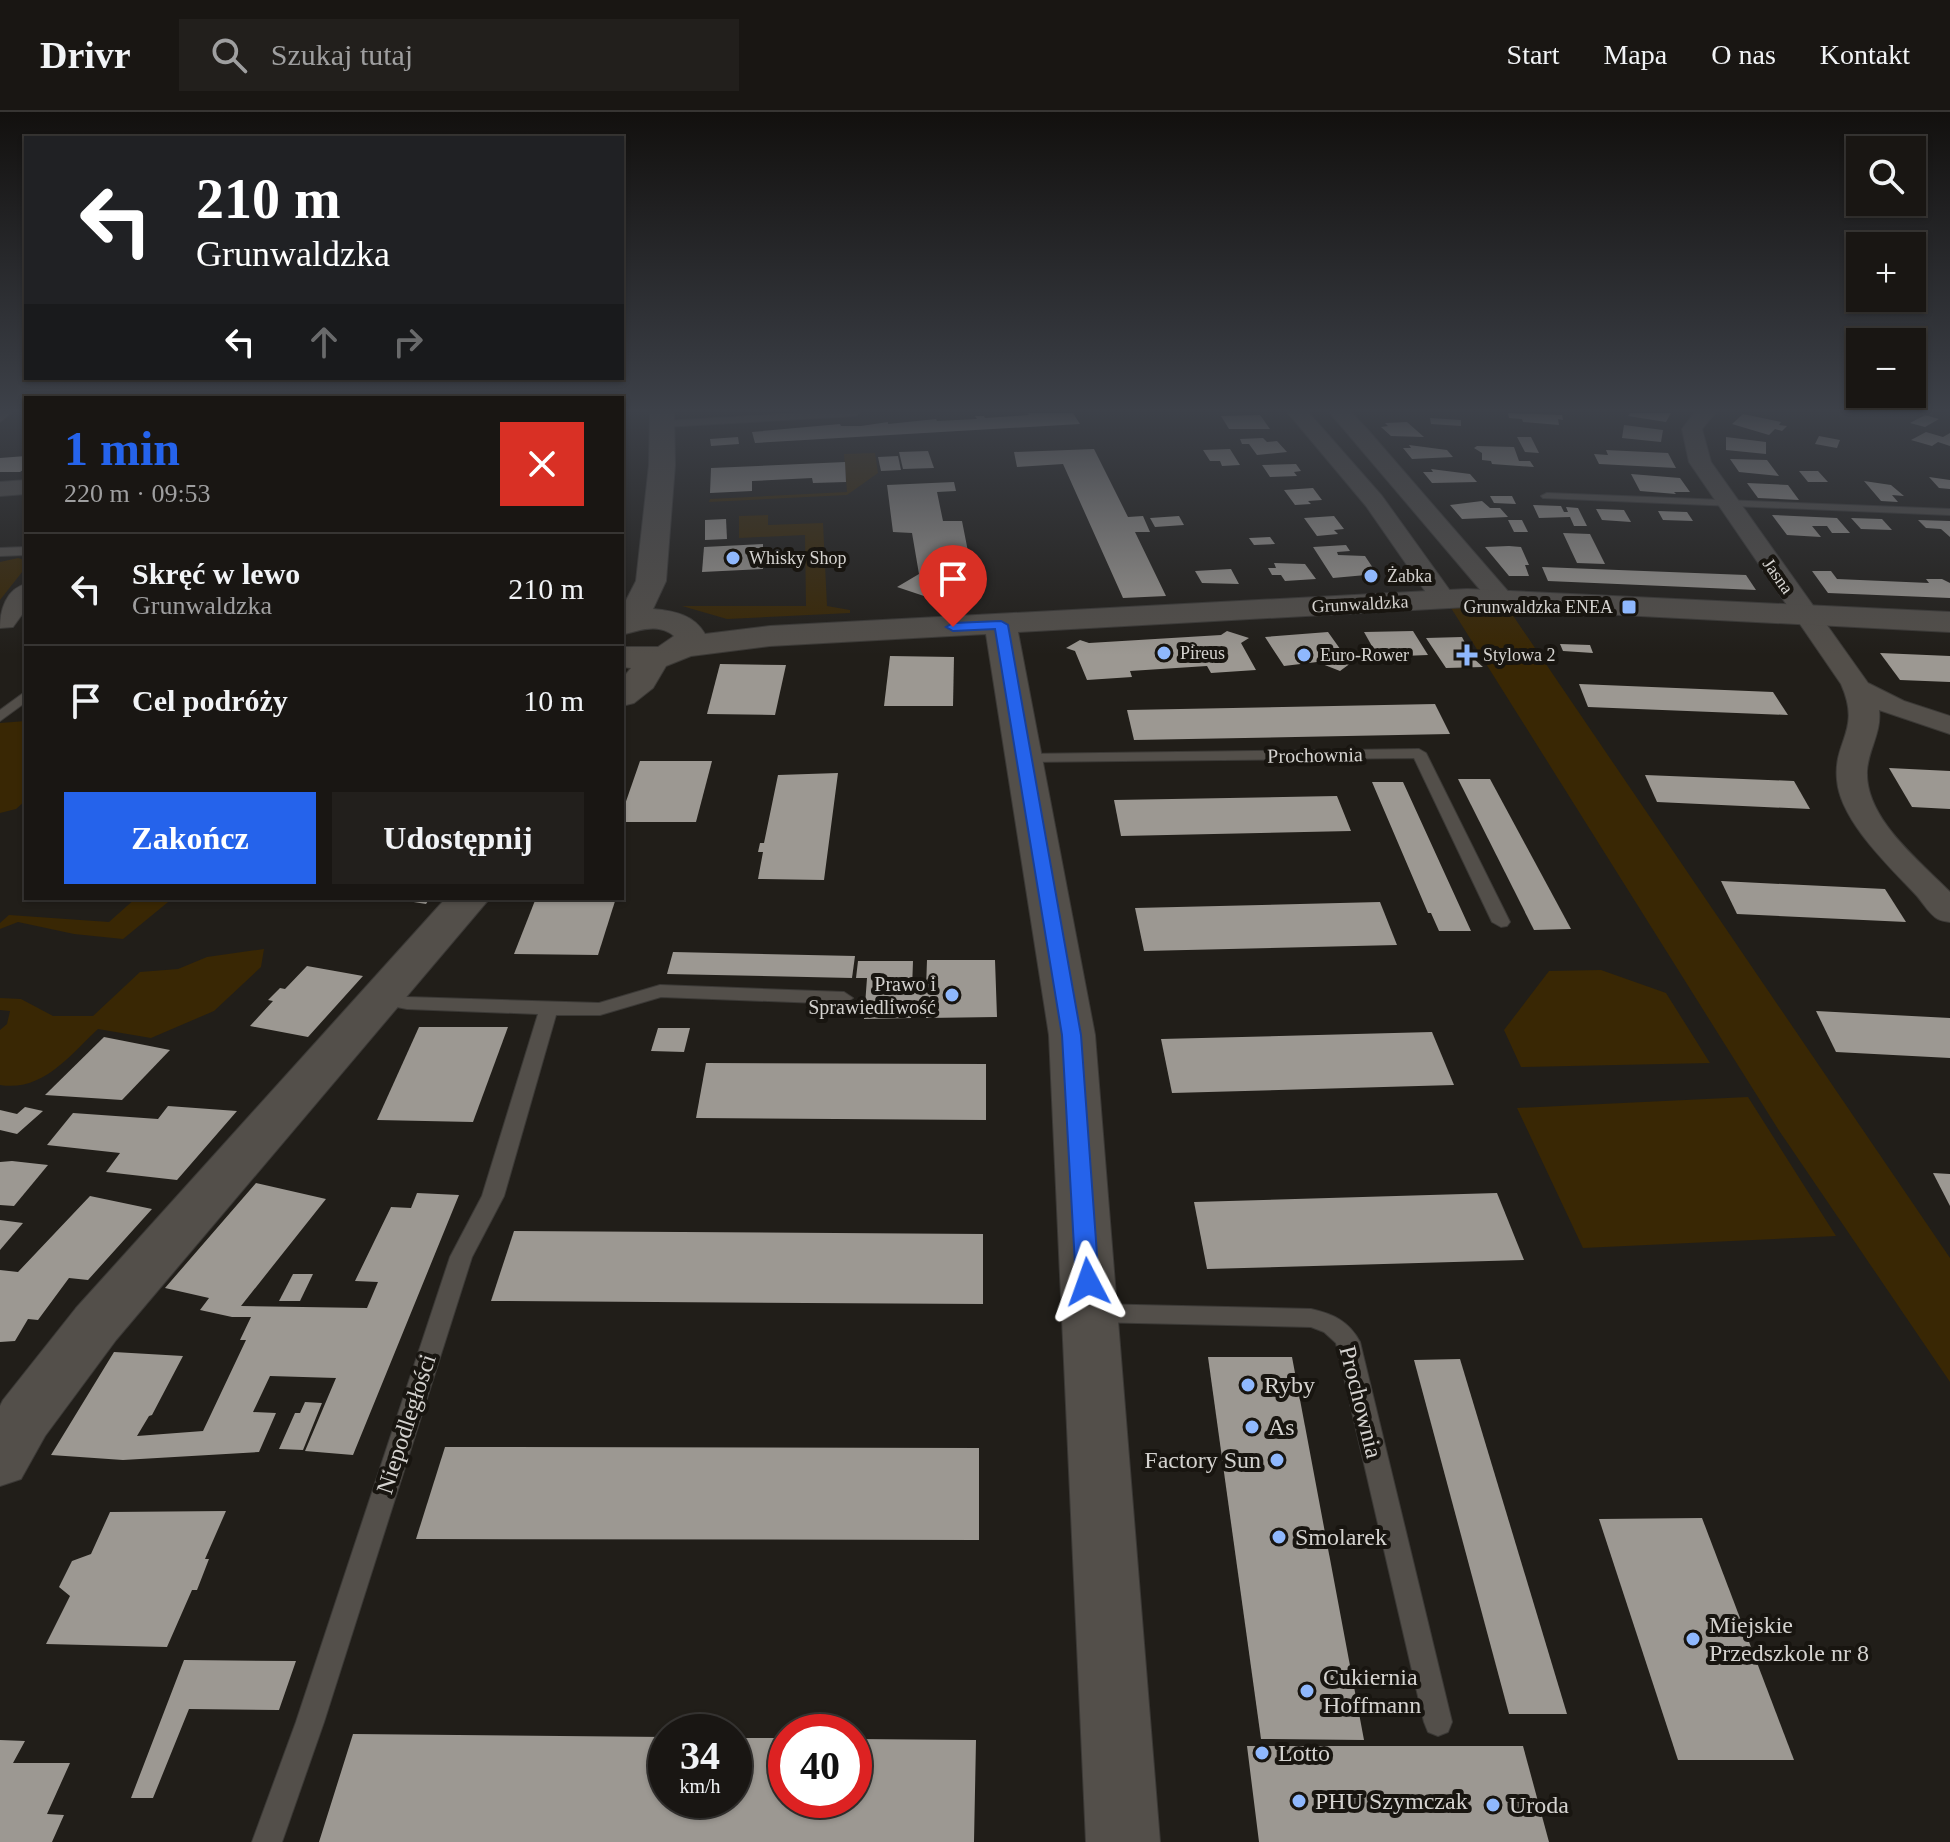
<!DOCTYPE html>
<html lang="pl">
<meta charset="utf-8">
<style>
:root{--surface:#191613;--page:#221f1c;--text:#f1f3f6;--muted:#9f9fa0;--line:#373533;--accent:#2563eb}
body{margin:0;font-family:Georgia,serif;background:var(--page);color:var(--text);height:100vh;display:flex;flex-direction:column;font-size:30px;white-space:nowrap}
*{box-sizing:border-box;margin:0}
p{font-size:26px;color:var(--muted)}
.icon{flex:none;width:44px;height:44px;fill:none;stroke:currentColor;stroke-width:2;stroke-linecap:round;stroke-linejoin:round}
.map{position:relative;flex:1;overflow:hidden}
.panel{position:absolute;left:24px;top:284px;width:600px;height:504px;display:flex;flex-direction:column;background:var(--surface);border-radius:0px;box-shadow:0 2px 6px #0004,0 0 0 2px var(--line)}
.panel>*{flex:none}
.banner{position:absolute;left:24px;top:24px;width:600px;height:244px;border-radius:0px;box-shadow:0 2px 6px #0004,0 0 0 2px var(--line);background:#202124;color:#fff;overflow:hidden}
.tools{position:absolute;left:1846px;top:24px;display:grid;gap:16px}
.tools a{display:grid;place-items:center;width:80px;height:80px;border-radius:0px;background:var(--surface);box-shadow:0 2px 6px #0004,0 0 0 2px var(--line);font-size:40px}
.speed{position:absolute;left:648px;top:1602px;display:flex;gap:16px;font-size:40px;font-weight:700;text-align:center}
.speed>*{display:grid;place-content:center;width:104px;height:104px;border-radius:50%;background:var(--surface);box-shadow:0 2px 6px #0004,0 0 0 2px var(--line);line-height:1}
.speed small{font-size:20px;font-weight:400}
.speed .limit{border:12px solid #d22;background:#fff;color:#111}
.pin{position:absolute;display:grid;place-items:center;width:68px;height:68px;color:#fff;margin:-82px -34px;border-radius:50% 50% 50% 0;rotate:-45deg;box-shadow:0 0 8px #0007}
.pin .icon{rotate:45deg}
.me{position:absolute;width:88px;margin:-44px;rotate:356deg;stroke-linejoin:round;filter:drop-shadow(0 0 6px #0008)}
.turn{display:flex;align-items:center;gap:28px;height:168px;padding:0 40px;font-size:36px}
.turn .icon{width:104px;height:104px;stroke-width:2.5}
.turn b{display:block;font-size:56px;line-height:68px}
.lanes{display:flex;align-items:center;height:76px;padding:0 40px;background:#0003;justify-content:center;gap:40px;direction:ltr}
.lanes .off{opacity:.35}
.round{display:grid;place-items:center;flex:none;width:84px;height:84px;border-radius:0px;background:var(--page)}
.head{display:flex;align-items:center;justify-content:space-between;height:136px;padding:0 40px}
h1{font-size:48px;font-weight:600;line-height:60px;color:var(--accent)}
.button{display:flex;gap:16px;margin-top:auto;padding:16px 40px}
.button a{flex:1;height:92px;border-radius:0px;background:var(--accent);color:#fff;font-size:32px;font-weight:600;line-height:92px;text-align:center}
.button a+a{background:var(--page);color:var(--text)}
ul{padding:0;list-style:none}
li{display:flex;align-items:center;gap:24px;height:112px;padding:0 40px;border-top:2px solid var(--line)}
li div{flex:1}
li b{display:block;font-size:30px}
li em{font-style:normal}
header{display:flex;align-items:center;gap:48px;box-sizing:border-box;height:112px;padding:0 40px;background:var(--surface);border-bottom:2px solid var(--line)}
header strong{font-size:38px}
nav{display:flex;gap:44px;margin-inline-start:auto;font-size:28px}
.search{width:560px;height:72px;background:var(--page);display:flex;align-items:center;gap:20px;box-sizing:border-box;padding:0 28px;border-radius:0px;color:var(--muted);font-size:30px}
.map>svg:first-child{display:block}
</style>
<header>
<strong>Drivr</strong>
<div class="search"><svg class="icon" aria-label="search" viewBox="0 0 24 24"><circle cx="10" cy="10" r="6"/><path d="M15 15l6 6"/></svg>Szukaj tutaj</div>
<nav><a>Start</a><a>Mapa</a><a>O nas</a><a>Kontakt</a></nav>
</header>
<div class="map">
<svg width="1950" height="1730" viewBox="0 0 1950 1730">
<rect width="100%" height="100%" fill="#211e19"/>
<g fill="#392704">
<polygon points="875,341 878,361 847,383 709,390 710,387 847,380 844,342"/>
<polygon points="768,403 768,413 823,411 827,494 850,498 850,501 727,507 682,494 806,494 805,423 739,426 739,404"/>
<polygon points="18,446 25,448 26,455 0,488 0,450"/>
<polygon points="1446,488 1503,489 1950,1146 1950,1270 1778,1017"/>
<polygon points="26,609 26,688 16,697 0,701 0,611"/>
<polygon points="136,786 173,786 123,827 74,822 18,810 0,817 0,811 9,803 109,810"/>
<path d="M264 837 261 855 214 899 151 926 98 917C70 943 43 980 0 973V918L7 912 10 899 0 898V886L21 887 53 904H93L140 860 178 857 207 845Z"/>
<polygon points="1601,858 1666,881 1710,951 1521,955 1504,918 1549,859"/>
<polygon points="1748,985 1836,1124 1583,1136 1517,996"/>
</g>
<g fill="#9c9892">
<polygon points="1027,301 1073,301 1080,312 755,331 752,320 840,312 841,314 861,314 888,310 888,312 936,307 937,309 977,307 975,304 984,304 985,306 1029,303"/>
<polygon points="1508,301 1562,303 1563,308 1558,307 1559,313 1523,310 1522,307 1509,306"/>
<polygon points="1630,301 1671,301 1666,310 1628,304"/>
<polygon points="1743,302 1781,310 1779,313 1787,314 1782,319 1775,317 1769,323 1732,312"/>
<polygon points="1260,303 1270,317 1229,317 1221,304"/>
<polygon points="1925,303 1939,307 1925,315 1910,311"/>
<polygon points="1430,306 1461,308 1461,314 1431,312"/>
<polygon points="1407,310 1424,325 1391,324 1381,315 1388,314 1385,311"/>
<polygon points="1624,313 1663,318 1661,330 1622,326"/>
<polygon points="1926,320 1943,325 1950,321 1950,334 1938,330 1932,334 1911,328"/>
<polygon points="1819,324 1840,328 1837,336 1815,332"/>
<polygon points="738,325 739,332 711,334 710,327"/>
<polygon points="1517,325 1531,325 1539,341 1525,340"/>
<polygon points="1726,325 1766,330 1766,342 1726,338"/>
<polygon points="1263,326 1267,330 1277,329 1287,340 1257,343 1249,332 1242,332 1240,327"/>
<polygon points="1409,333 1447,338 1453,345 1412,347 1403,336 1411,336"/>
<polygon points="1477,334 1514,335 1519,349 1530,349 1534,355 1492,352 1491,349 1482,348 1482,341 1474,336"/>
<polygon points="1094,337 1128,405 1143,404 1150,420 1135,420 1166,484 1123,486 1063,352 1017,355 1014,340"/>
<polygon points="1230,337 1240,353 1222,354 1220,349 1210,349 1203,338"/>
<polygon points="1606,338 1668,341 1676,356 1599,352 1594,342 1608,343"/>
<polygon points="928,339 934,356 903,357 899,340"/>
<polygon points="26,344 26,356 20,360 0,360 0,346"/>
<polygon points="898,344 901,358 881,359 878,345"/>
<polygon points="1730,347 1767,348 1779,364 1739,360"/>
<polygon points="845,350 846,370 813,371 812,366 752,369 752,379 710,381 711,356"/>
<polygon points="1296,352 1301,359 1294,360 1297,364 1270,365 1262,353"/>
<polygon points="1431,357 1470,362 1477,370 1432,371 1423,360 1433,360"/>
<polygon points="1799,359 1818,359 1828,370 1808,370"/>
<polygon points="1631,362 1680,366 1690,380 1674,380 1676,382 1640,379"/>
<polygon points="1929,365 1950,368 1950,377 1939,376"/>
<polygon points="1864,369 1891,373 1904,384 1892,383 1898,390 1881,389"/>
<polygon points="954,370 956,379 937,380 943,409 962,409 975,475 951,476 930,486 897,475 919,462 912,421 893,420 887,373"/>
<polygon points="1747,371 1788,373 1799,388 1758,386"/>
<polygon points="1313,376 1322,388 1308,389 1311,392 1295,393 1284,378"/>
<polygon points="1490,384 1512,384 1516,392 1494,391"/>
<polygon points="1482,389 1490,396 1500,396 1508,405 1462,407 1450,393"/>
<polygon points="1533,393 1561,394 1564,400 1568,400 1566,395 1578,396 1587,414 1574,414 1570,405 1539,406"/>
<polygon points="1596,397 1624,398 1631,410 1602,408"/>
<polygon points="1658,399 1687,400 1693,409 1663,408"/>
<polygon points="1772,403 1837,406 1850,421 1832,421 1827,414 1812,414 1821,425 1787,423"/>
<polygon points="1179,404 1184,413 1155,415 1150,406"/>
<polygon points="1334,404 1344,417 1334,418 1338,422 1317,424 1304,406"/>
<polygon points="1851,406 1882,407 1892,418 1861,417"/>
<polygon points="726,407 727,427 705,428 705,408"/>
<polygon points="1508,408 1522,408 1528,420 1514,420"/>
<polygon points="1918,408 1950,409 1950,425 1941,417 1926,416"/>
<polygon points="1563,421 1590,422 1605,452 1577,451"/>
<polygon points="1270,425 1275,432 1254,433 1249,426"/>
<polygon points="763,432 763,457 702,460 704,435"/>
<polygon points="1346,433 1350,439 1337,440 1338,443 1365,444 1377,462 1333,466 1313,435"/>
<polygon points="1509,434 1521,435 1529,453 1525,453 1529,464 1509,464 1485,435"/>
<polygon points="1274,451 1305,452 1316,467 1285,469 1281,463 1272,463 1268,456 1276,456"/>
<polygon points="1542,455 1746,463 1756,478 1548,469"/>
<polygon points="1231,457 1239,472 1202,471 1195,459"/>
<polygon points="1812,459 1831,459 1837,467 1929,471 1926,467 1942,467 1950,471 1950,486 1828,481"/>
<polygon points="1227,519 1249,526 1241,531 1256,558 1211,561 1207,554 1130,559 1132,565 1087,568 1075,539 1066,536 1080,528 1089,531 1221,523"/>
<polygon points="1413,519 1428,543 1378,545 1364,520"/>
<polygon points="1328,520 1343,541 1335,541 1355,548 1340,559 1317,550 1284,554 1265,525"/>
<polygon points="1462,525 1473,546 1483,555 1446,556 1426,526"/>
<polygon points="1560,532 1590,533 1593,541 1563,539"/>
<polygon points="1880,541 1950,544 1950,570 1900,568"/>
<polygon points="890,544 954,545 953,594 884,594"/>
<polygon points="720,552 786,553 775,603 707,602"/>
<polygon points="1579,572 1773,580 1788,603 1588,595"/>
<polygon points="1435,592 1450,622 1134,628 1127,598"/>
<polygon points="640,649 712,649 696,710 622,710 622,701"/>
<polygon points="1889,656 1950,659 1950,697 1912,695"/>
<polygon points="838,661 824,768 758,767 763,740 758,740 760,731 764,731 778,663"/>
<polygon points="1645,663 1794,669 1810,697 1657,690"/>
<polygon points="1458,667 1490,667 1571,817 1534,818"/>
<polygon points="1372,670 1403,670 1471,819 1439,819 1431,801 1428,801"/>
<polygon points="1337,684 1351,719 1121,724 1114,688"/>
<polygon points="1721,769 1885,777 1906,810 1737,802"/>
<polygon points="389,786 430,786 426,792"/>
<polygon points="536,786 616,786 598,843 514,842"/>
<polygon points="1380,790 1397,833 1144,839 1135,796"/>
<polygon points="673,840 855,844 852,866 667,862"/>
<polygon points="927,848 995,848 997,905 926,906 926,894 911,894 911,906 864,907 867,866 856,866 858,849 913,849 912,877 926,877"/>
<polygon points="307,854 363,864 308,925 250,914 273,889 268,888 280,876 285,877"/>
<polygon points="1816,899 1950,906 1950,946 1836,940"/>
<polygon points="419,915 508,915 473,1010 377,1008"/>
<polygon points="658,916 690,916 684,940 651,939"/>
<polygon points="1432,920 1454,973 1172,981 1161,927"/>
<polygon points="104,925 170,938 122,988 45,983"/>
<polygon points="706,951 986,952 986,1008 696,1006"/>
<polygon points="168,994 237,999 177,1068 106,1060 120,1041 47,1033 73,1001 158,1007"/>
<polygon points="25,995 43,999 17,1022 0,1018 0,998 17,1002"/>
<polygon points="12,1049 48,1053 14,1094 0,1093 0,1050"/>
<polygon points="1933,1061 1950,1062 1950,1094"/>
<polygon points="256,1071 326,1087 241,1194 367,1196 378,1170 355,1169 391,1095 411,1096 417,1081 459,1083 353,1343 305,1339 336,1266 270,1264 253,1300 276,1301 259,1340 123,1348 51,1343 114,1240 183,1244 152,1303 149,1304 137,1324 203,1319 246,1228 240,1228 251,1205 232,1205 200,1198 209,1186 165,1176"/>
<polygon points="1497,1081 1524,1148 1207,1157 1194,1090"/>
<polygon points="90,1084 152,1097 88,1168 69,1166 38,1208 28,1207 15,1229 0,1230 0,1158 18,1160"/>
<polygon points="0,1108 23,1111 0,1138"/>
<polygon points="514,1119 983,1122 983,1192 491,1189"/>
<polygon points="293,1162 313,1162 300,1189 279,1189"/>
<polygon points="1208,1245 1292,1245 1364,1628 1261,1627"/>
<polygon points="1460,1247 1567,1602 1509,1602 1414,1248"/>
<polygon points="305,1290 322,1291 303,1338 279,1337 295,1301 300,1301"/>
<polygon points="445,1335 979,1336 979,1428 416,1427"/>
<polygon points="226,1399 205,1447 209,1447 197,1478 192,1478 167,1535 46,1532 70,1484 59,1475 72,1449 91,1442 110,1400"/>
<polygon points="1702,1406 1794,1648 1678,1648 1599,1407"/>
<polygon points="184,1548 296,1549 279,1598 189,1597 153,1686 131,1686"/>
<polygon points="353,1622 666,1625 666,1688 734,1688 734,1626 786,1626 786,1688 854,1688 854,1627 976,1628 974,1730 319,1730"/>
<polygon points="0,1628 25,1629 13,1651 70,1651 47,1702 64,1703 52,1730 0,1730"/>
<polygon points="1247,1634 1523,1634 1549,1730 1259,1730"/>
</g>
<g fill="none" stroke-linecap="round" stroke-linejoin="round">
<g stroke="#3b3936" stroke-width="2">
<g id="service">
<polygon points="0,301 11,301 0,310"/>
<polygon points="801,301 860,301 855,304 663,315 658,312 663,309"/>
<polygon points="1547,381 1950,397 1950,403 1543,386 1541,384"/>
<polygon points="26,435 26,443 0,444 0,436"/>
<polygon points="26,579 26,590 0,609 0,598"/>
<polygon points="1419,637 1426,641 1510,810 1507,814 1501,815 1492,810 1414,646 1024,650 1017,646 1024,642"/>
<polygon points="660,873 844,880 853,886 844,892 661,885 600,903 556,903 504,1084 472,1145 324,1610 282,1730 252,1730 296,1610 450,1145 482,1084 538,902 407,897 376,891 373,887 382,881 407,885 599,891"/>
<path d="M1092 1192 1311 1197C1333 1202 1349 1209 1360 1230L1452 1610 1448 1620 1438 1624 1428 1620 1424 1610 1336 1231 1324 1220 1311 1215 1092 1210 1084 1207 1081 1201 1084 1195Z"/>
</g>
</g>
<g stroke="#3b3936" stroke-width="2">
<g id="minor">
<polygon points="1288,301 1309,301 1382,384 1456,487 1452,492 1434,492 1366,394"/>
<polygon points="1330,301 1352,301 1368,318 1512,484 1516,489 1512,494 1494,494"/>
<path d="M1694 301H1715L1702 317 1711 350 1868 571 1904 589 1950 604V622L1879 598C1882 620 1868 638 1867 659 1865 707 1920 749 1950 780V810C1946 809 1941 809 1938 807 1930 803 1923 791 1917 784 1890 755 1840 709 1837 668 1833 628 1862 619 1841 572L1689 350 1682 317Z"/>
<polygon points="26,368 26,382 0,384 0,370"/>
<path d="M26 472V497L13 515 0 516C0 498 6 477 26 472Z"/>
</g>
</g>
<g stroke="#3b3936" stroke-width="2">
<g id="tertiary">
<path d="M650 301H674L675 353 666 469 653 497C675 499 694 503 705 522L770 514 1467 477 1950 500V520L1467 495 1018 520 1095 923 1160 1730H1086L1049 923 986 522 770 534 691 544 666 554 653 576 634 591 622 594V567L631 556 622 555V535H658L674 524C659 511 639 518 622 523V496L636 469 649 353Z"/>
<polygon points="446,786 490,786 116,1228 45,1324 21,1367 0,1374 0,1294 3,1288 76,1196"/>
</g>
</g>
<use href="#service" fill="#534f4a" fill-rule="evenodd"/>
<use href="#minor" fill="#534f4a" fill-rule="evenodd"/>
<use href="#tertiary" fill="#534f4a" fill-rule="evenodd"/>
</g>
<linearGradient id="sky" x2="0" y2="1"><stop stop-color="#12100e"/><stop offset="0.55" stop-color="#3d4149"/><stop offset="1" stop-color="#3d4149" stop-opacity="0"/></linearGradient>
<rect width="1950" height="543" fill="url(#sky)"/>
<polygon fill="#2563eb" stroke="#184099" stroke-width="2" points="1001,509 1008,513 1081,923 1099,1170 1096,1176 1088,1179 1080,1176 1076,1170 1062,923 995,517 953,519 946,515 953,511"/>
<g fill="#8fb8fd" stroke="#181510" stroke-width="3">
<circle cx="733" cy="446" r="8"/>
<circle cx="1371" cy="464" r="8"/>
<rect x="1621" y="487" width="16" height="16" rx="4"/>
<circle cx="1164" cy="541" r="8"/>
<circle cx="1304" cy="543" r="8"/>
<path d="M1463 531h8v8h8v8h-8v8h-8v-8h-8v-8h8z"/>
<circle cx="952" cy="883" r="8"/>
<circle cx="1248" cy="1273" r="8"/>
<circle cx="1252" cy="1315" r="8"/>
<circle cx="1277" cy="1348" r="8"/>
<circle cx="1279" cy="1425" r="8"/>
<circle cx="1693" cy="1527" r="8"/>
<circle cx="1307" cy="1579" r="8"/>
<circle cx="1262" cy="1641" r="8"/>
<circle cx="1299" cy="1689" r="8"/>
<circle cx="1493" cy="1693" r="8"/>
</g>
<g text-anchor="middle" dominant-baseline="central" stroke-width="8" stroke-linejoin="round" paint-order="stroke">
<g font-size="18" fill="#d5d3d0" stroke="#181510" text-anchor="start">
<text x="749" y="446">Whisky Shop</text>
<text x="1387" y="464">Żabka</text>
<text x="1613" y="495" text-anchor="end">Grunwaldzka ENEA</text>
<text x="1180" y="541">Pireus</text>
<text x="1320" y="543">Euro-Rower</text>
<text x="1483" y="543">Stylowa 2</text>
</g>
<g font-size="18" fill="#d5d3d0" stroke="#181510">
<text transform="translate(1778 464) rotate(55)">Jasna</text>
<text transform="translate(1360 492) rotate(-3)">Grunwaldzka</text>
</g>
<g font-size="20" fill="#d5d3d0" stroke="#181510">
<text transform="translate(1315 643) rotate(-1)">Prochownia</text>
</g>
<g font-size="20" fill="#d5d3d0" stroke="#181510" text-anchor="end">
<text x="936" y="872">Prawo i<tspan x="936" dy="23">Sprawiedliwość</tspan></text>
</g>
<g font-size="24" fill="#d5d3d0" stroke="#181510" text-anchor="start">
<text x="1264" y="1273">Ryby</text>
<text x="1268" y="1315">As</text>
<text x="1261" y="1348" text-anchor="end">Factory Sun</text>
<text x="1295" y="1425">Smolarek</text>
<text x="1709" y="1513">Miejskie<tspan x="1709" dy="28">Przedszkole nr 8</tspan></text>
<text x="1323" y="1565">Cukiernia<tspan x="1323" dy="28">Hoffmann</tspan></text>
<text x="1278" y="1641">Lotto</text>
<text x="1315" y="1689">PHU Szymczak</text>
<text x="1509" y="1693">Uroda</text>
</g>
<g font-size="24" fill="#d5d3d0" stroke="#181510">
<text transform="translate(1361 1290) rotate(76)">Prochownia</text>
<text transform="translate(406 1312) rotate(-72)">Niepodległości</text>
</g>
</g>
</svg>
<div class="tools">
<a><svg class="icon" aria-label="search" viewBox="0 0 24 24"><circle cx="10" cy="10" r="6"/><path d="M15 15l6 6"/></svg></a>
<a>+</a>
<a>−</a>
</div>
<div class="speed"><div>34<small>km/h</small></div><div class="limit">40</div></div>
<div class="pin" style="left:953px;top:515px;background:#d93025"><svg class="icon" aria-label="arrive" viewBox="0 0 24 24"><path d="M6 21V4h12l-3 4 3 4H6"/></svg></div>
<svg class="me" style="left:1088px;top:1170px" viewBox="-20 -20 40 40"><path d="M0-17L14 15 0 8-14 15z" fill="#2563eb" stroke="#fff" stroke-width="4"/></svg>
<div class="banner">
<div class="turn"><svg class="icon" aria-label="left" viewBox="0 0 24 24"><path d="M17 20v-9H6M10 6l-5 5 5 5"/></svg><div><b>210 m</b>Grunwaldzka</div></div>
<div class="lanes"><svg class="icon" aria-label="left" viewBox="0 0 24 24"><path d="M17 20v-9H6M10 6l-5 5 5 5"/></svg><svg class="icon off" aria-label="ahead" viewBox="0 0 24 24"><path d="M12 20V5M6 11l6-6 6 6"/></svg><svg class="icon off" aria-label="right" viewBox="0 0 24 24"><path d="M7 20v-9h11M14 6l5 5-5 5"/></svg></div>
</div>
<section class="panel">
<div class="head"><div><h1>1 min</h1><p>220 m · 09:53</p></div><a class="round" style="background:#d93025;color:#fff"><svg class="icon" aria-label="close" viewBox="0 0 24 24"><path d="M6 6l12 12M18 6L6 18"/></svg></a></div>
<ul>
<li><svg class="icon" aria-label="left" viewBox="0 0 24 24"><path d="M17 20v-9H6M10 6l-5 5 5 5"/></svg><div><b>Skręć w lewo</b><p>Grunwaldzka</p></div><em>210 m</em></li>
<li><svg class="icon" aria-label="arrive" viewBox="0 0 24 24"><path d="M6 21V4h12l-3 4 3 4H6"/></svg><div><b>Cel podróży</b></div><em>10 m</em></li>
</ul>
<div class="button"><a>Zakończ</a><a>Udostępnij</a></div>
</section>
</div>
